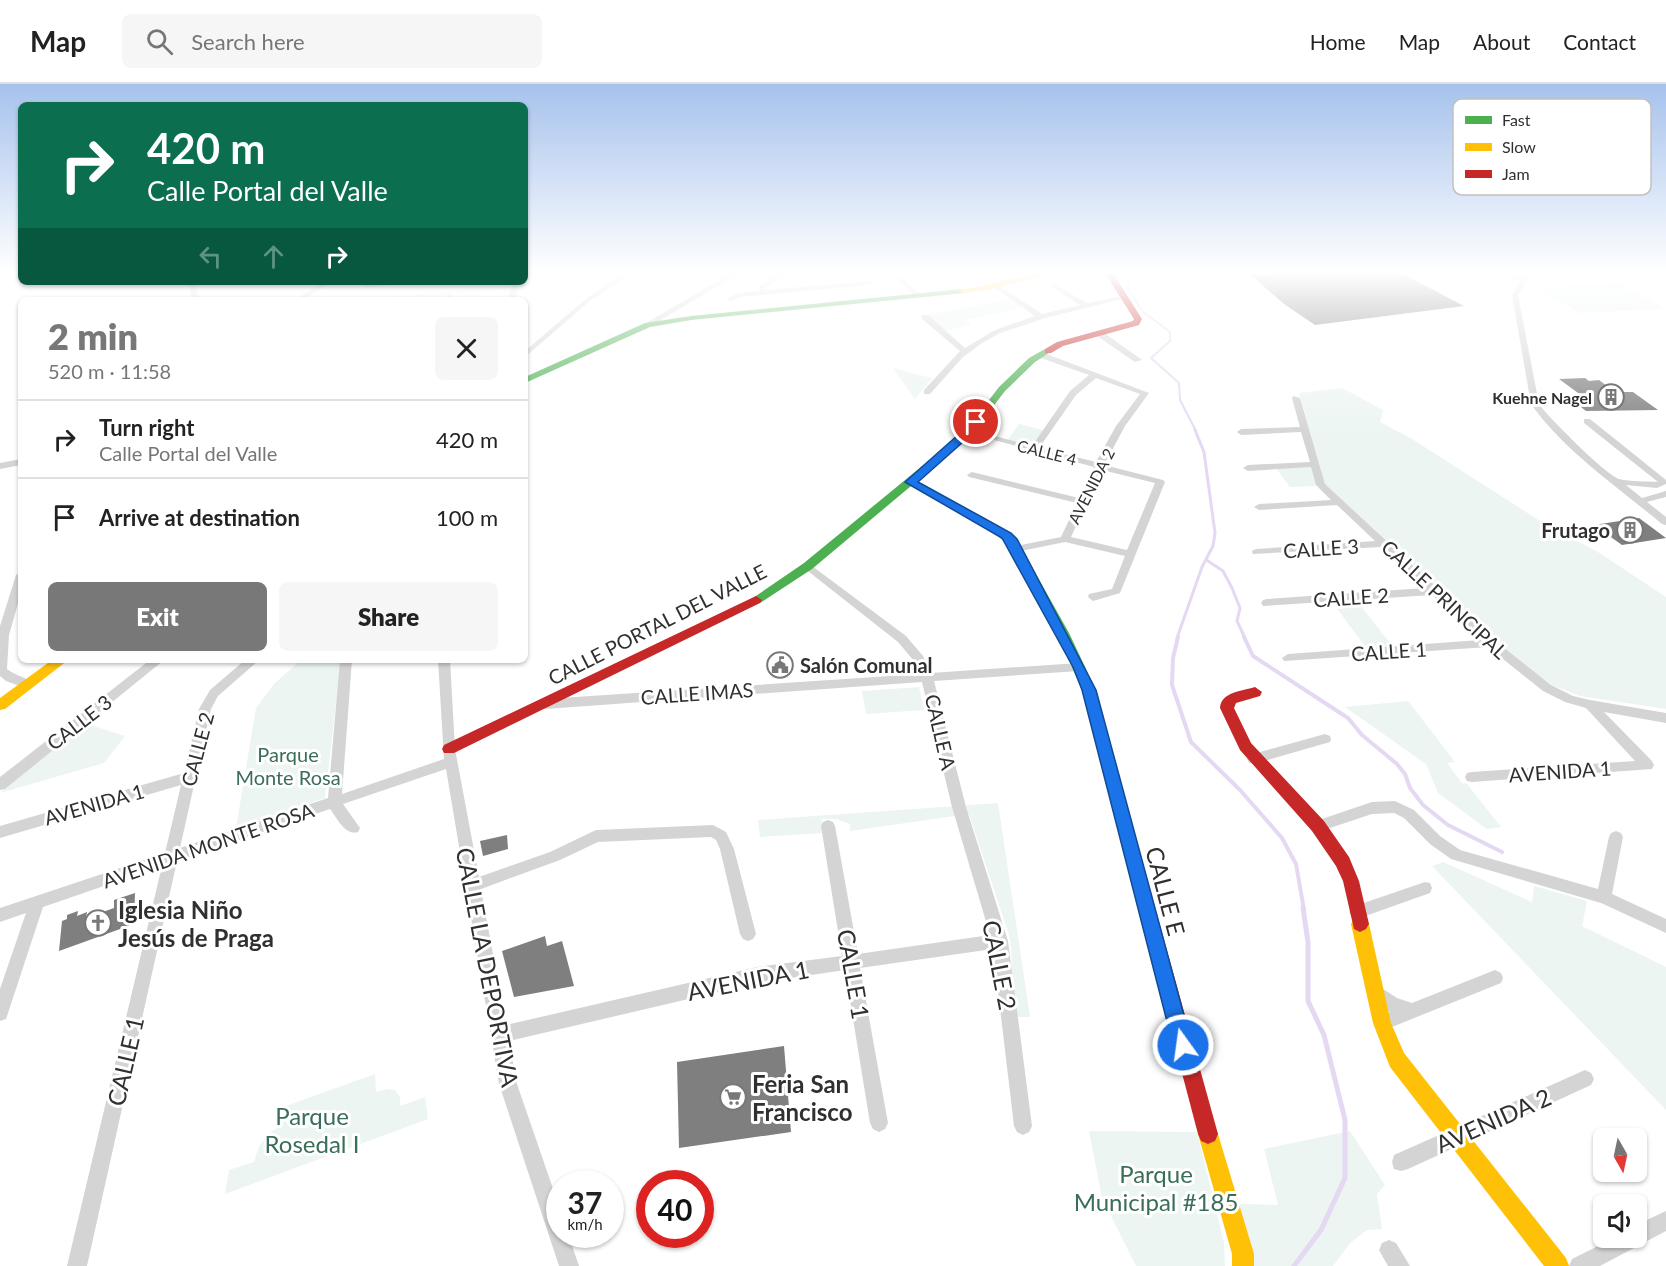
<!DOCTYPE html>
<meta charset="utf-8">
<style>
:root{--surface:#fff;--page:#f6f6f6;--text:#222;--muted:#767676;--line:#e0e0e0;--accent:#787878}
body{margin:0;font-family:Lato,sans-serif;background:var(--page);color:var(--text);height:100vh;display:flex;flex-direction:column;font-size:22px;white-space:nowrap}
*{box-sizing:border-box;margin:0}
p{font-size:20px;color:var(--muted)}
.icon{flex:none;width:33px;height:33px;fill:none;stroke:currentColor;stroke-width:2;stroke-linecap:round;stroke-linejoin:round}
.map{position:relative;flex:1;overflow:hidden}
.sheet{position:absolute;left:18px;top:213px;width:510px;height:366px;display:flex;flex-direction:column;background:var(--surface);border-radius:9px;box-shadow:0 2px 4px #0004}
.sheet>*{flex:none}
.top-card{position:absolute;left:18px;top:18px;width:510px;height:183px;border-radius:9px;box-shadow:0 2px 4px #0004;background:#0b6e4f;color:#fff;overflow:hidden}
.needle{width:39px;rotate:171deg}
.controls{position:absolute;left:1593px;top:1044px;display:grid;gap:12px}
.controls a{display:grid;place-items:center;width:54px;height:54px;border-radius:9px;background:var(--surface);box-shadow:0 2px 4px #0004;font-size:30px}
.speed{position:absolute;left:546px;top:1086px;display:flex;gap:12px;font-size:30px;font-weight:700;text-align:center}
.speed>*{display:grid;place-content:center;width:78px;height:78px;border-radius:50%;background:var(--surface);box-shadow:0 2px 4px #0004;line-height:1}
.speed small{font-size:15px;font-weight:400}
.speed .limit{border:9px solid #d22;background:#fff;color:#111}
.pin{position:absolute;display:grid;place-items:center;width:51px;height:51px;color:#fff;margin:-26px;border:3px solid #fff;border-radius:50%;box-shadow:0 2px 6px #0007}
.me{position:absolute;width:66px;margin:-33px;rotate:346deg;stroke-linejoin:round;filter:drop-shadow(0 0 4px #0008)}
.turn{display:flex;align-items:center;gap:21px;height:126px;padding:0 30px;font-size:27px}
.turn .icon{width:78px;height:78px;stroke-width:2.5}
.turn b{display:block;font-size:42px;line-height:51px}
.lanes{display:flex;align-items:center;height:57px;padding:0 30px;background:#0003;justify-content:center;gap:30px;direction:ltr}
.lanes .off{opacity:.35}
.round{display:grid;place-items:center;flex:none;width:63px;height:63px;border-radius:9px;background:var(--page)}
.headline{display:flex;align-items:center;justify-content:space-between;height:102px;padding:0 30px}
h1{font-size:36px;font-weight:800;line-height:45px;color:var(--accent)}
.action{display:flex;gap:12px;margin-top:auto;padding:12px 30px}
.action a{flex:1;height:69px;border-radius:9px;background:var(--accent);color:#fff;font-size:24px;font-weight:800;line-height:69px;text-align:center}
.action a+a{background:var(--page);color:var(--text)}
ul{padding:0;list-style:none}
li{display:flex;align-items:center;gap:18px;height:78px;padding:0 30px;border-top:2px solid var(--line)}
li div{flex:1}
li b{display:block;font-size:22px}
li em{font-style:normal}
header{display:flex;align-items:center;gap:36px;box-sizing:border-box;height:84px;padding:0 30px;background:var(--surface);border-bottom:2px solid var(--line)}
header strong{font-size:28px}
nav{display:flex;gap:33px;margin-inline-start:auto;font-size:21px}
.search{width:420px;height:54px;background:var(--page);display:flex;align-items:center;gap:15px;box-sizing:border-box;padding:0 21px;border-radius:9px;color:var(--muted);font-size:22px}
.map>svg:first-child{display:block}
</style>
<header>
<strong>Map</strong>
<div class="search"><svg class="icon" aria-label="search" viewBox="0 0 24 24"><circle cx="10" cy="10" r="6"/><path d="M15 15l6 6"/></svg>Search here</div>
<nav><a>Home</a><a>Map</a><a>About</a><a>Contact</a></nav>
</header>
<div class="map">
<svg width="1666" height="1182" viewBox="0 0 1666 1182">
<rect width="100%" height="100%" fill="#fff"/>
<g fill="#ecf5f1">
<polygon points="1621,199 1666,225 1579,229 1536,203"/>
<polygon points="510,202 510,204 439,212 438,216 417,216 417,213 354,216"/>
<polygon points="1011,215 1023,223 966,236 971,241 945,247 927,231"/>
<polygon points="893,284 932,294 915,315"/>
<polygon points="1342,304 1383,326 1380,338 1412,355 1548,442 1598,468 1666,513 1666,625 1580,612 1554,602 1523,581 1325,400 1299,309"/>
<polygon points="1019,340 1043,346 1032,363 1007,357"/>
<polygon points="1312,382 1317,402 1290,403 1276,384"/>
<polygon points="1356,516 1393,563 1367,565 1332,518"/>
<polygon points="301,576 341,576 325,714 236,744 256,624 274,600"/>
<polygon points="919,603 924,626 866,630 862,607"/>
<polygon points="1408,617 1455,678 1447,679 1462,699 1467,700 1501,743 1487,745 1438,709 1426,680 1345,623"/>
<polygon points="84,639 125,652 104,679 0,709"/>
<polygon points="998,719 1030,933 1015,933 1005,882 1012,881 1010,854 969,730 850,747 850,740 836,735 822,735 823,749 760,753 758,736"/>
<polygon points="1443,778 1532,818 1534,802 1587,817 1582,842 1666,883 1666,1026 1432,782"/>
<path d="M375 990 376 1008 387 1005 395 1006 400 1013V1022L425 1013 428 1035 225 1110 229 1086 254 1078C259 1061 263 1051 280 1043L283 1023Z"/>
<polygon points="1089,1047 1197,1048 1224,1159 1225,1182 1136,1182 1102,1114"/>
<polygon points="1350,1047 1385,1101 1377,1110 1382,1145 1367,1146 1350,1159 1333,1182 1248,1182 1236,1120 1278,1121 1264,1065"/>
</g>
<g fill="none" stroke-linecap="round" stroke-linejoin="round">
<polyline stroke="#e4d8f3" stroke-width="2" points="1144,189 1130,192 1127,204 1143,228 1170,248 1170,257 1151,274 1179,299 1180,316 1196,347"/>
<g stroke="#e4d8f3" stroke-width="3">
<polyline points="1208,477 1223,487 1232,504 1240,524 1237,537 1245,554"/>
<polyline points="1177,554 1202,483 1213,462 1215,449 1204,368 1195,346"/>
</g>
<g stroke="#e4d8f3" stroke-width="4">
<polyline points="1178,553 1173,574 1172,601 1191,658 1240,706 1282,754 1296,780 1304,826"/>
<polyline points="1244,553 1253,572 1348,634 1362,651 1397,680 1405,690 1410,704 1423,721 1448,741 1502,768"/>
</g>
<polyline stroke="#e4d8f3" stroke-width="5" points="1294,1182 1321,1146 1345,1094 1345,1036 1324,951 1308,917 1308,858 1303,824"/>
</g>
<g fill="#7f7f7f">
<polygon points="1275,189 1401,189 1464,222 1315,241 1284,220 1251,191"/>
<polygon points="1585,294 1589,297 1599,296 1615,308 1633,308 1658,326 1586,327 1573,317 1589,317 1559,295"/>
<polygon points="1639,434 1666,454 1622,461 1594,441"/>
<polygon points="507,751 508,765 483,772 480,757"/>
<polygon points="135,809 134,840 59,867 62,837 67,835 67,831 78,827 77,832 87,828 86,834 114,824 114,816"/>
<polygon points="545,852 547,862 562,857 574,902 514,913 502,867"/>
<polygon points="784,962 791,1048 679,1064 677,978"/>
</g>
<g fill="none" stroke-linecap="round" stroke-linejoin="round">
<g fill="#d4d4d4" fill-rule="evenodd">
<polygon points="625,189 633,189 591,216 525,273 525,267 587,214"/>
<polygon points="732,189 740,189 644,246 637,244"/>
<polygon points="779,189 787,189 765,204 766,206 869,197 872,199 869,201 740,213 730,217 726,215 738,209 760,207 759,202"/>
<path d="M1499 189H1509L1523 193 1526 189H1532L1518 211 1539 320C1549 334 1605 390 1619 395 1631 398 1646 397 1658 398L1584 339V335H1590L1666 396V400L1657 404 1626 401 1642 414 1666 407V413L1647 418 1666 433V441L1662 440C1620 405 1562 365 1531 320L1512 211 1520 197Z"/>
<polygon points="903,192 907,192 908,193 905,196 920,211 920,213 916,213 899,197 898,196"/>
<polygon points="188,198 194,198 200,216 192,216"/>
<polygon points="324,198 332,198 303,216 294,216"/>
<polygon points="355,198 369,200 405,198 368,204"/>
<polygon points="512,198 518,198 516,216 508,216"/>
<polygon points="1054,200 1087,219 1123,212 1126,214 1045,234 1000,249 982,259 962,274 930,310 924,310 924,306 960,267 922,235 922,231 928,231 965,264 995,246 1035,232 994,203 994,201 998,201 1042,230 1080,221 1052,203 1051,202"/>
<polygon points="450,210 453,212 452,216 444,216"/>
<polygon points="1097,248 1103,248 1142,276 1135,278 1097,252"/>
<path d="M1038 269H1044L1149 309 1125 342 1104 381 1163 396 1165 398 1120 509 1093 517 1088 513 1089 510 1112 505 1125 472 1065 458 1016 468 1011 465 1016 462 1061 453 1077 419 969 393 967 391 972 388 1079 414 1094 383 965 348 969 345 1032 362 1070 307 1089 291 1038 273ZM1096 294 1140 310 1116 342 1096 378 1039 364 1076 311ZM1102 386 1155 399 1127 466 1071 453Z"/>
<polygon points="1293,312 1300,314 1325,400 1494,556 1551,601 1573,612 1590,616 1666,629 1666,639 1604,628 1652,677 1654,681 1652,685 1472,698 1467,697 1465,693 1467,689 1472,688 1635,677 1586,624 1565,618 1543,607 1488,563 1284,577 1282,574 1288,570 1480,556 1432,511 1263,522 1261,519 1263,516 1267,515 1425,504 1381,463 1253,470 1252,468 1253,466 1257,465 1375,457 1337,421 1259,426 1254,423 1259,420 1331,416 1316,401 1311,383 1248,387 1243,384 1248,381 1310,378 1301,348 1241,351 1237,348 1241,345 1300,343 1292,314"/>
<polygon points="21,375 21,381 0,385 0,379"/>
<path d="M808 479 906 552 923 572 931 589 1079 579 1085 583 1079 587 934 597 966 723 1008 857 1032 1042 1029 1048 1023 1051 1017 1048 1014 1042 993 865 860 884 888 1039 885 1045 879 1048 873 1045 870 1039 845 886 757 899 509 957 517 1000 560 1125V1150H568L579 1182H559L499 1000 446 685 343 720 360 744 358 748C345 752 337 734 330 725L177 777 87 1182H67L162 782 43 823 8 929 6 935 0 937V905L26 829 0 838V824L165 769 181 701 0 754V742L184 689 199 625 210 606 245 576H259L218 612 211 625 180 764 328 714 340 576H352L342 710 444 675 438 576H450L455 665 479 793 550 768 596 746 713 741 726 748 734 765 756 850 753 855 748 857 743 855 740 850 720 765 716 756 711 753 598 758 560 776 481 805 506 941 757 883 842 872 821 742 823 738 828 736 833 738 835 742 858 870 990 851 952 723 922 598 545 625 541 623 539 620 541 617 545 615 920 590 914 577 898 558 804 484 803 482Z"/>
<path d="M21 488V509L9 551 7 585C15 592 28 593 34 601L28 605 6 597 0 592V542L16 491Z"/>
<polygon points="150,576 164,576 5,705 0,706 0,693"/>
<polygon points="1325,650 1330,652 1331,655 1330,658 1254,680 1249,679 1247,675 1249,671"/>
<polygon points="1395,717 1414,726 1440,752 1460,766 1598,805 1609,753 1611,749 1616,747 1621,749 1623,753 1612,810 1666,835 1666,849 1601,819 1451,775 1430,760 1404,734 1394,729 1372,730 1318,748 1313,746 1311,742 1313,738 1372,718"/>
<polygon points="1425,798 1430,799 1432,804 1430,809 1357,835 1352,833 1349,828 1352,823"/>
<polygon points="1495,886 1501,889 1503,894 1501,899 1382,947 1376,945 1374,939 1376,933 1390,928 1371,914 1369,909 1371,904 1377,901 1397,914 1412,919"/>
<polygon points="1585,986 1591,989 1594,995 1591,1001 1408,1085 1401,1087 1394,1085 1392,1078 1394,1071"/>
<polygon points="1666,1127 1666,1147 1600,1182 1569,1182 1572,1175 1614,1154 1636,1154 1636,1141"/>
<polygon points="1389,1156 1396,1159 1410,1182 1388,1182 1379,1166 1382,1159"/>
</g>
<g fill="#4caf50" fill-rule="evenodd">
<polygon points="962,205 966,207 965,209 691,236 650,243 525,299 525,293 645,239 691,232"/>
<polygon points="1045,265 1052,267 1035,278 1005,307 972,350 917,397 999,442 1018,458 1069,549 1096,606 1143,780 1141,785 1135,787 1129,785 1127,780 1082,606 1057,549 1007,460 991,446 911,402 812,485 760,519 756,520 750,516 804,479 966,346 999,303 1029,274"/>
</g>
<g fill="#ffc107" fill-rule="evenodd">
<polygon points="1038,189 1051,189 996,204 962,209 958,207"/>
<polygon points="52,576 68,576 5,625 0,626 0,614"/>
<polygon points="1360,832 1366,835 1369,840 1391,939 1404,969 1566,1174 1569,1182 1544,1182 1390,983 1373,939 1351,840 1354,835"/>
<polygon points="1208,1040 1215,1043 1218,1050 1254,1170 1254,1182 1232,1182 1232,1170 1198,1050 1201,1043"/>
</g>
<g fill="#c62828" fill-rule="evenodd">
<polygon points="1105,189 1113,189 1142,235 1139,241 1063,262 1051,269 1045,269 1045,265 1057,258 1133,237 1134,235"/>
<polygon points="756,512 762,516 760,519 454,669 444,669 442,665 444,661"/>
<path d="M1255 603 1262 608 1260 612 1236 619 1234 624 1251 659 1324 737 1349 773 1359 797 1369 840 1366 845 1360 848 1354 845 1343 797 1336 782 1312 747 1240 666 1220 624C1221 608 1242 607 1255 603Z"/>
<polygon points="1135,773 1141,775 1143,780 1218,1050 1215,1057 1208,1060 1201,1057 1198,1050 1127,780 1129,775"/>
</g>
</g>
<linearGradient id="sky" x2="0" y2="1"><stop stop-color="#a6c2ec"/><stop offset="0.53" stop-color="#fff"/><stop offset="1" stop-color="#fff" stop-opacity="0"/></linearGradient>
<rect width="1666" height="355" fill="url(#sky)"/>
<polygon fill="#1a73e8" stroke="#114b97" stroke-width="1.5" points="976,335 981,338 972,350 918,398 1011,449 1017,455 1096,606 1192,961 1189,968 1183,971 1176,968 1173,961 1082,606 1073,583 1002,454 905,398"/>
<defs>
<g id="building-ring" transform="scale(1.35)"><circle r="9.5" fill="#fff" stroke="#787878" stroke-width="1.5"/><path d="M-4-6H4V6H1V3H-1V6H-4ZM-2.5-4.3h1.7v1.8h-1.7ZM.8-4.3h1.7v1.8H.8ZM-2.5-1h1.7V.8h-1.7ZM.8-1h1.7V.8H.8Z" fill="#787878"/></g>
<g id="civic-ring" transform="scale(1.35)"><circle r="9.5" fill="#fff" stroke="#787878" stroke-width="1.5"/><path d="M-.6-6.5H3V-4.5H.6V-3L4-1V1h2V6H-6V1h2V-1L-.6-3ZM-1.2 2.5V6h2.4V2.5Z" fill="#787878"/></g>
<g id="church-ring" transform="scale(1.35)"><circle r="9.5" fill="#fff" stroke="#787878" stroke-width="1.5"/><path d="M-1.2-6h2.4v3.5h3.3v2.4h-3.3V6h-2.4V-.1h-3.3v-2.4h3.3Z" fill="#787878"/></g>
<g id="supermarket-ring" transform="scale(1.35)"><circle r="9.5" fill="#fff" stroke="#787878" stroke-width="1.5"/><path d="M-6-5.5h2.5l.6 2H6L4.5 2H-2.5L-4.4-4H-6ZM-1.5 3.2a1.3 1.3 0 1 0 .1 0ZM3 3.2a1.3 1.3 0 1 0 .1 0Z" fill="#787878"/></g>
</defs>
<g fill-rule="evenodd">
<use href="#building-ring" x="1611" y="313"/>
<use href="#building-ring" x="1630" y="446"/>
<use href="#civic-ring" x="780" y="581"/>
<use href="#church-ring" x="98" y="839"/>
<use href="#supermarket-ring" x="733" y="1013"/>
</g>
<g text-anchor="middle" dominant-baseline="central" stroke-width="6" stroke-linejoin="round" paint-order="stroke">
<g font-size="16" font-weight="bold" fill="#303030" stroke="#fff" text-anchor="end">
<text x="1592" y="313">Kuehne Nagel</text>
</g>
<g font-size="16" fill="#303030" stroke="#fff">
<text transform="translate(1047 368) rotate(14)">CALLE 4</text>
<text transform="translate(1091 402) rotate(-63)">AVENIDA 2</text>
</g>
<g font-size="20" font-weight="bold" fill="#303030" stroke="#fff" text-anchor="end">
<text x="1610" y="446">Frutago</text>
<text x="800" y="581" text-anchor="start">Salón Comunal</text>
</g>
<g font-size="20" fill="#303030" stroke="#fff">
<text transform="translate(1321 464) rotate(-4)">CALLE 3</text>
<text transform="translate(1351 513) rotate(-4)">CALLE 2</text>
<text transform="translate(1445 515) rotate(43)">CALLE PRINCIPAL</text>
<text transform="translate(657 540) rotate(-27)">CALLE PORTAL DEL VALLE</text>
<text transform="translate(1389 567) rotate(-4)">CALLE 1</text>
<text transform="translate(697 609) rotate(-4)">CALLE IMAS</text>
<text transform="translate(79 638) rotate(-38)">CALLE 3</text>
<text transform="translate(941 648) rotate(77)">CALLE A</text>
<text transform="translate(197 665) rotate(-75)">CALLE 2</text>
<text transform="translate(1560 687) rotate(-4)">AVENIDA 1</text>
<text transform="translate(94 720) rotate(-16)">AVENIDA 1</text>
<text transform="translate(208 761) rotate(-19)">AVENIDA MONTE ROSA</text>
</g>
<g font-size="20" fill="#3a6e58" stroke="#fff">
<text x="288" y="670">Parque<tspan x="288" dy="23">Monte Rosa</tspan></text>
</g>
<g font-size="24" fill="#303030" stroke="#fff">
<text transform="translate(1166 807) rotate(75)">CALLE E</text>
<text transform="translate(1000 881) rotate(79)">CALLE 2</text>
<text transform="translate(488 883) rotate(79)">CALLE LA DEPORTIVA</text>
<text transform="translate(854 890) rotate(80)">CALLE 1</text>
<text transform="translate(748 896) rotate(-11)">AVENIDA 1</text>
<text transform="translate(125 977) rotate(-77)">CALLE 1</text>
<text transform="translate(1493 1036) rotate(-24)">AVENIDA 2</text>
</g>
<g font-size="24" font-weight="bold" fill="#303030" stroke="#fff" text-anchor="start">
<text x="118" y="825">Iglesia Niño<tspan x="118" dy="28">Jesús de Praga</tspan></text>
<text x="752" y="999">Feria San<tspan x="752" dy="28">Francisco</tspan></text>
</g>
<g font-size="24" fill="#3a6e58" stroke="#fff">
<text x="312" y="1031">Parque<tspan x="312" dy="28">Rosedal I</tspan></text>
<text x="1156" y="1089">Parque<tspan x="1156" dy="28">Municipal #185</tspan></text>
</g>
</g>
<rect x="1453" y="15" width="198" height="96" rx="9" fill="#fff" stroke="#c1c1c1" stroke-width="1.5"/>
<rect x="1465" y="32" width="27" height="8" fill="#4caf50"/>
<rect x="1465" y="59" width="27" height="8" fill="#ffc107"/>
<rect x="1465" y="86" width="27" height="8" fill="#c62828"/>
<g font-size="16" fill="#303030">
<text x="1502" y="42">Fast</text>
<text x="1502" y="69">Slow</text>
<text x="1502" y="96">Jam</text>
</g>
</svg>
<div class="controls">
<a><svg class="needle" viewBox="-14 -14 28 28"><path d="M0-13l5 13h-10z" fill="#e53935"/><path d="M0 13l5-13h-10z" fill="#767676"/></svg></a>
<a><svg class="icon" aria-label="sound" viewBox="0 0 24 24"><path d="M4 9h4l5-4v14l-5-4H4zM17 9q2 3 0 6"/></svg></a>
</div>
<div class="speed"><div>37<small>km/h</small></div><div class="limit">40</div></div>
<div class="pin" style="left:976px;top:338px;background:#d93025"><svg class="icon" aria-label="arrive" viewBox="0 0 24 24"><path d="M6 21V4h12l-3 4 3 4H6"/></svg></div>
<svg class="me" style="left:1183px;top:961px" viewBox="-20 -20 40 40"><circle r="17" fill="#1a73e8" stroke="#fff" stroke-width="3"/><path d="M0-11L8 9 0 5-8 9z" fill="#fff"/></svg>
<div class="top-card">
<div class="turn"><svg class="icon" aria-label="right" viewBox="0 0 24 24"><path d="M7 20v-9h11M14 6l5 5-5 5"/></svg><div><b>420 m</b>Calle Portal del Valle</div></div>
<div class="lanes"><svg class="icon off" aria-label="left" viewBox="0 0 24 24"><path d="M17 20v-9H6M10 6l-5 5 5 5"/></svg><svg class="icon off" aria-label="ahead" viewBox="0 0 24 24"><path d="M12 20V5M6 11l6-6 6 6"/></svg><svg class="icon" aria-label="right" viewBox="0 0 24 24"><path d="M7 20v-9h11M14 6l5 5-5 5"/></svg></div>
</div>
<section class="sheet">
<div class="headline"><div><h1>2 min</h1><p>520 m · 11:58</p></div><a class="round"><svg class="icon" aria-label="close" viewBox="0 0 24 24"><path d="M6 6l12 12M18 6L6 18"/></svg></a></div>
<ul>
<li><svg class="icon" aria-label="right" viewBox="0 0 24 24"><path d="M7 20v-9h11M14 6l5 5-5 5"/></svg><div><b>Turn right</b><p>Calle Portal del Valle</p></div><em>420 m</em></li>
<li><svg class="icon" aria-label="arrive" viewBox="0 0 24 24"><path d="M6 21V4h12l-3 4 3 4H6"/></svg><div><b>Arrive at destination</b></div><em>100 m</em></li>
</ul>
<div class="action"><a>Exit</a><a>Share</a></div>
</section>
</div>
